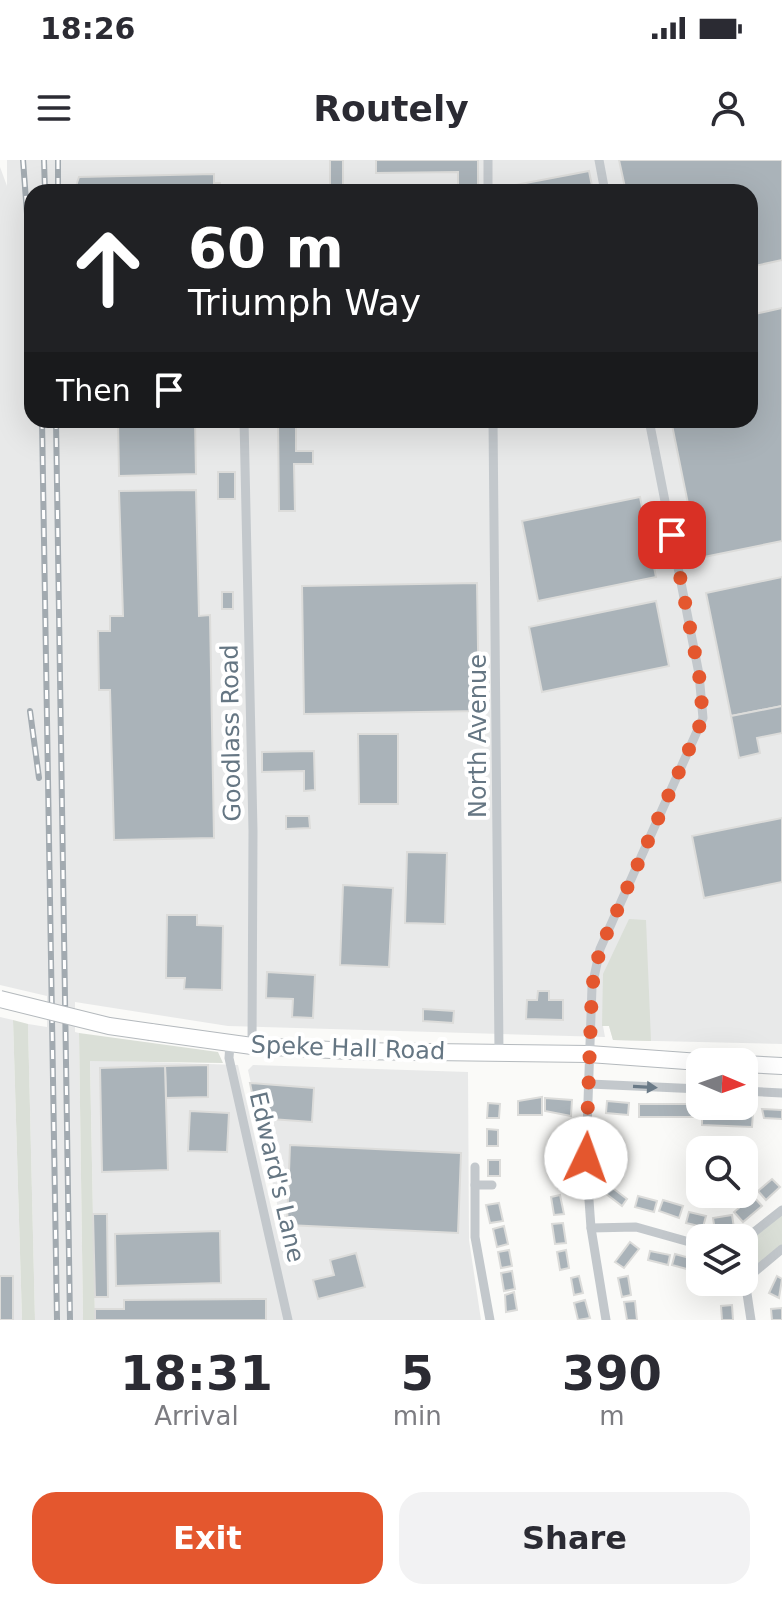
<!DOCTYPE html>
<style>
:root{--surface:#fff;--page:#f2f2f3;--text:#2b2b33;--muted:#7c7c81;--accent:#e4572e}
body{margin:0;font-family:"DejaVu Sans",sans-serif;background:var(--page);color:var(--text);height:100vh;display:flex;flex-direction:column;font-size:30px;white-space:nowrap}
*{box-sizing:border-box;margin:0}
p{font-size:26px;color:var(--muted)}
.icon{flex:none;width:44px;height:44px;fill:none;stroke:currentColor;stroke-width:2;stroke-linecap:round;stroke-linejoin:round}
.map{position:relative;height:1160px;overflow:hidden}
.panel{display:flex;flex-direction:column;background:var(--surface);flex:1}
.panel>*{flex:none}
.top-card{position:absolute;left:24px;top:24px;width:734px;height:244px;border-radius:24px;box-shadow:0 8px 32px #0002;background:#202124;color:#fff;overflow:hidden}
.needle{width:52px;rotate:92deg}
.buttons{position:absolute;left:686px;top:888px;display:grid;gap:16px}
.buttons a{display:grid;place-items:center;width:72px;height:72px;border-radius:16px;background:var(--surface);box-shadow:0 8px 32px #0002;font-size:40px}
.pin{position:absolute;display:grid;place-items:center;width:68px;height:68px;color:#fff;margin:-34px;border-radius:16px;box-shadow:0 4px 12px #0006}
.me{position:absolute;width:88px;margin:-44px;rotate:3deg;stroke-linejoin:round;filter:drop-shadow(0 0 6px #0008)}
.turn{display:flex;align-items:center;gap:28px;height:168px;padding:0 32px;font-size:36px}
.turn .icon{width:104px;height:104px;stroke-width:2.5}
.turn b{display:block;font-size:56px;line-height:68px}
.then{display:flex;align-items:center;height:76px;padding:0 32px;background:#0003;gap:16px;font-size:30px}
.eta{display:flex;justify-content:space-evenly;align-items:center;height:136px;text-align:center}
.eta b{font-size:48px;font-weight:700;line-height:56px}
.action{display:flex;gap:16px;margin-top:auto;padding:16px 32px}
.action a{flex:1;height:92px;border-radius:24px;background:var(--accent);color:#fff;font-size:32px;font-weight:700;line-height:92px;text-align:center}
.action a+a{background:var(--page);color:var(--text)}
.status{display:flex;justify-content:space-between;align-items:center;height:56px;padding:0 40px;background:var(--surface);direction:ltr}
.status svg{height:22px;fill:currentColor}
header{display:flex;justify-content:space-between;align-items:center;height:104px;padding:0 32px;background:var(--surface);font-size:36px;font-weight:700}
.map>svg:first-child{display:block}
</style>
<div class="status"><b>18:26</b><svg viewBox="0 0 49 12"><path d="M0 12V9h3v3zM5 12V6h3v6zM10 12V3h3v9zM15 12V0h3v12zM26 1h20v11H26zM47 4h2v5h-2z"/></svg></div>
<header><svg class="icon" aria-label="menu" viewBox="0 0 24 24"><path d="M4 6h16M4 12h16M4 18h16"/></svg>Routely<svg class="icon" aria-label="person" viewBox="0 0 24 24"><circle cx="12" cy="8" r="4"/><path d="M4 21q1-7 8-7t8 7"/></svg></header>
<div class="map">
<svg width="782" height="1160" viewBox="0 0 782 1160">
<rect width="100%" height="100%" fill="#fafaf8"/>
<g fill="#e8e9e9" fill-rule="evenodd">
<path d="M7 0H782V884L613 880 609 866H603L605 877 228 866 75 842V872L79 873 83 1160H35L28 864 47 867V836L0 825V7L7 26ZM32 32H750V260H32Z"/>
<polygon points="0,857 13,860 22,1160 0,1160"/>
<polygon points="90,900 238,905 279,1081 285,1080 248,910 253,905 468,912 469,1080 481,1160 95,1160"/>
</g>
<g fill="#dadfd7">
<polygon points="629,759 646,760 651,881 613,880 609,866 602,866 603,814"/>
<polygon points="13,860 28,864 35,1160 22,1160"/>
<polygon points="79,873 218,892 223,903 90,901 95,1160 83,1160"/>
<polygon points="782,1050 782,1089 744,1114 744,1080"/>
</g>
<g fill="#aab3b9" stroke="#dcdcda" stroke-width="2">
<rect x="330" y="0" width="13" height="32"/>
<polygon points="376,0 478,0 478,32 458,32 458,12 376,13"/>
<polygon points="619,0 782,0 782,100 750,107 750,32 626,32"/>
<polygon points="589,11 592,26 564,32 511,32 510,26"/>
<polygon points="214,14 214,23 220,23 220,32 74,32 79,17"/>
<polygon points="782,148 782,381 699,398 671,260 750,260 750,155"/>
<polygon points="118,260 195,260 196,314 119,316"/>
<polygon points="278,260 296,260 296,291 313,291 313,304 294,304 295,351 279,351"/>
<rect x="218" y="312" width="17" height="27"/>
<polygon points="196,330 199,456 210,455 214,678 114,680 110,530 99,530 98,471 110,471 110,456 123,456 119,331"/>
<polygon points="640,337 656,417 538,441 522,361"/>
<polygon points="782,417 782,546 731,556 706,433"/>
<polygon points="477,423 479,551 304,554 302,426"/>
<rect x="222" y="432" width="11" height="17"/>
<polygon points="656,441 669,506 542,532 529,467"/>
<polygon points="782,546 782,573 757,578 760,593 739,598 731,556"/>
<polygon points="358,574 398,574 398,644 359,644"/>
<polygon points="314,591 315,630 304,631 304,611 262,612 262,592"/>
<polygon points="286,656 309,656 310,668 286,669"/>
<polygon points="782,658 782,722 704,738 692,676"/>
<polygon points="407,692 447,693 445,764 405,763"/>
<polygon points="343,725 393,728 389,807 340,805"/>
<polygon points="167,755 197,755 197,765 223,766 222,830 184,829 185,818 166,818"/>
<polygon points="267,812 315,815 313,858 292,857 293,839 266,838"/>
<polygon points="538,831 549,831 549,840 563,840 563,860 526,859 527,840 537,840"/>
<polygon points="423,849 454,851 453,863 423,861"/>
<polygon points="208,905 208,937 166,938 165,906"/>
<polygon points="165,906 168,1010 102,1012 100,908"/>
<polygon points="250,923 314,928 312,962 257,958"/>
<polygon points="542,937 542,955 518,955 518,941"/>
<polygon points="545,938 572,940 571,956 545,951"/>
<polygon points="607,941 629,943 628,955 606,953"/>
<polygon points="488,943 500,944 499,958 487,958"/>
<rect x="639" y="944" width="54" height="13"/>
<polygon points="762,949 782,950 782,959 764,958"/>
<polygon points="190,951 229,953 227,992 188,991"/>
<polygon points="702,952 753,953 752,967 702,965"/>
<polygon points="487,969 498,970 498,986 487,986"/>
<polygon points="615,975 616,994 605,994 604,976"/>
<polygon points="568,980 569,1003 559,1003 558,981"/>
<polygon points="290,985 461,993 458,1073 287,1065"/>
<polygon points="616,998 617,1019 607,1019 605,999"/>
<rect x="488" y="1000" width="12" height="16"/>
<polygon points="568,1008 569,1027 558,1028 557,1009"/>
<polygon points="772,1019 780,1027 766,1040 758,1031"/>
<polygon points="610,1026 627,1039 622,1046 605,1033"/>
<polygon points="560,1035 564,1054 554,1055 551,1037"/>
<polygon points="638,1036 657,1041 654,1052 635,1047"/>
<polygon points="753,1036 762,1046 743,1062 734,1052"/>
<polygon points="663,1040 683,1046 679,1058 659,1051"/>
<polygon points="499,1043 503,1061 490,1063 486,1045"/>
<polygon points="689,1052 706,1056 703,1067 686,1063"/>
<polygon points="93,1054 107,1054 108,1137 95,1137"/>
<polygon points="732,1055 734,1068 715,1071 713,1058"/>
<polygon points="563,1063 566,1083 555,1084 552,1064"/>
<polygon points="504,1066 508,1084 497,1087 493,1069"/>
<polygon points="220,1071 221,1123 116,1126 115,1074"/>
<polygon points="630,1082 639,1089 624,1108 615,1102"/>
<polygon points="509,1090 512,1106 501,1108 498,1092"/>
<polygon points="566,1090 569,1108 560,1110 557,1092"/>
<polygon points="650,1091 670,1095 668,1105 648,1100"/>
<polygon points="356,1093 365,1127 318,1139 313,1120 334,1115 330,1100"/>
<polygon points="675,1094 697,1100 694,1111 672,1105"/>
<polygon points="512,1111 515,1129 504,1131 501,1113"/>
<rect x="0" y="1116" width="13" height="44"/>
<polygon points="579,1116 583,1133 574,1135 571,1118"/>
<polygon points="628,1116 631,1135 622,1137 618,1118"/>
<polygon points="777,1116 782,1119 779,1138 769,1133"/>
<polygon points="710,1122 726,1122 730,1127 721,1134"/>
<polygon points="514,1132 517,1150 506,1152 505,1135"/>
<polygon points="266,1139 266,1160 95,1160 95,1149 124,1149 124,1140"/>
<polygon points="585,1140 590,1158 578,1160 574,1143"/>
<polygon points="635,1141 637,1160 627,1160 624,1142"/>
<polygon points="732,1145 733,1160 722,1160 721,1146"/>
<polygon points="782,1148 782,1160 772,1160 771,1149"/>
</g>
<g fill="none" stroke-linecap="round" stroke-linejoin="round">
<g stroke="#b4b9bd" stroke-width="18">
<g id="highway">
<polyline points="151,872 252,886 351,891 589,894 700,902"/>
<polyline points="744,904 782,906"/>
</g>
</g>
<g stroke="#c3c8cc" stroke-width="9">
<polyline points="488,0 488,32"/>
<polyline points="599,0 605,32"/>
<polyline points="244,260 253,671 252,886"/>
<polyline points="493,260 499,892"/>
<polyline points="230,883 229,898 288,1160"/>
<polyline points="590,924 700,929"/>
<polyline points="744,931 782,933"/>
<polyline points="475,1007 475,1077 490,1160"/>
<polyline points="475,1025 492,1025"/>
<polyline points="591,1068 636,1067 700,1085"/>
<polyline points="744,1080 782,1050"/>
<polyline points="744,1114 751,1160"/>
<polyline points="747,1118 782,1089"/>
<polyline points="606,1160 591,1068 586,998 592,827 600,789 703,558 699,514 649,260"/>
</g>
<use href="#highway" stroke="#fff" stroke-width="16"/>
<g stroke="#a2aab0" stroke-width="6">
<g id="rail">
<polyline points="23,0 32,121"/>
<polyline points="44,0 45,32"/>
<polyline points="58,0 58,32"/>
<polyline points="42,260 57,1160"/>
<polyline points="56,260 70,1160"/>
<polyline points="30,551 39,618"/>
</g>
</g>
<use href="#rail" stroke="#fff" stroke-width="3" stroke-dasharray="9" stroke-linecap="butt"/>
<g stroke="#b4b9bd" stroke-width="18" stroke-linecap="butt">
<polyline id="highway-bridge" points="0,839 109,866 151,872"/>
</g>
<use href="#highway-bridge" stroke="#fff" stroke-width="16"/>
</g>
<defs><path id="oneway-solid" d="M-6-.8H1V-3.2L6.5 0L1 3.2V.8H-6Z" transform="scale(2)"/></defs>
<use fill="#6a7a87" href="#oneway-solid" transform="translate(645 927) rotate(3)"/>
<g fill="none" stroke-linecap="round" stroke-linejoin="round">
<polyline stroke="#e4572e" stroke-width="14" stroke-dasharray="0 25.2" points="586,998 592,827 600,789 703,558 699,514 672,375"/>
</g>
<g text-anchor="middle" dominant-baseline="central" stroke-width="8" stroke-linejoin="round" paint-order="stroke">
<g font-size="24" fill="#657683" stroke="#fff">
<text transform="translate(231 573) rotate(-91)">Goodlass Road</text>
<text transform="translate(478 576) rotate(-90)">North Avenue</text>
<text transform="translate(348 888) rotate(2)">Speke Hall Road</text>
<text transform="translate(277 1017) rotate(77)">Edward's Lane</text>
</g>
</g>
</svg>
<div class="buttons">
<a><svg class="needle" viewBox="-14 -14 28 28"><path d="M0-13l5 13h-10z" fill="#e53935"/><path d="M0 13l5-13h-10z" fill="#7c7c81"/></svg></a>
<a><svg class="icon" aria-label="search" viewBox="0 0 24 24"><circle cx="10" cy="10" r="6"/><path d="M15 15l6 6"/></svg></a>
<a><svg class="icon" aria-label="layers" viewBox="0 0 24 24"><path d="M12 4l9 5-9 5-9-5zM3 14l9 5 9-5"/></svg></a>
</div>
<div class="pin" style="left:672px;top:375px;background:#d93025"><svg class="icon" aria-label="arrive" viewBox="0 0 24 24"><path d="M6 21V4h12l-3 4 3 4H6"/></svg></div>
<svg class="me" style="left:586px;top:998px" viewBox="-20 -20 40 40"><circle r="19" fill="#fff"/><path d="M0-13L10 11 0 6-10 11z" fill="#e4572e"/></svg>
<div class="top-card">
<div class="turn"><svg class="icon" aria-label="ahead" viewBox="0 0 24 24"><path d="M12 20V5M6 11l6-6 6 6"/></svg><div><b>60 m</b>Triumph Way</div></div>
<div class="then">Then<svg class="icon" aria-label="arrive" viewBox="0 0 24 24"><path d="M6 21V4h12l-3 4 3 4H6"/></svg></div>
</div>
</div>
<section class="panel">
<div class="eta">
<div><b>18:31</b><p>Arrival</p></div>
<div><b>5</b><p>min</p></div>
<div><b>390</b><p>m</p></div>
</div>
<div class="action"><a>Exit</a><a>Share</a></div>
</section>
